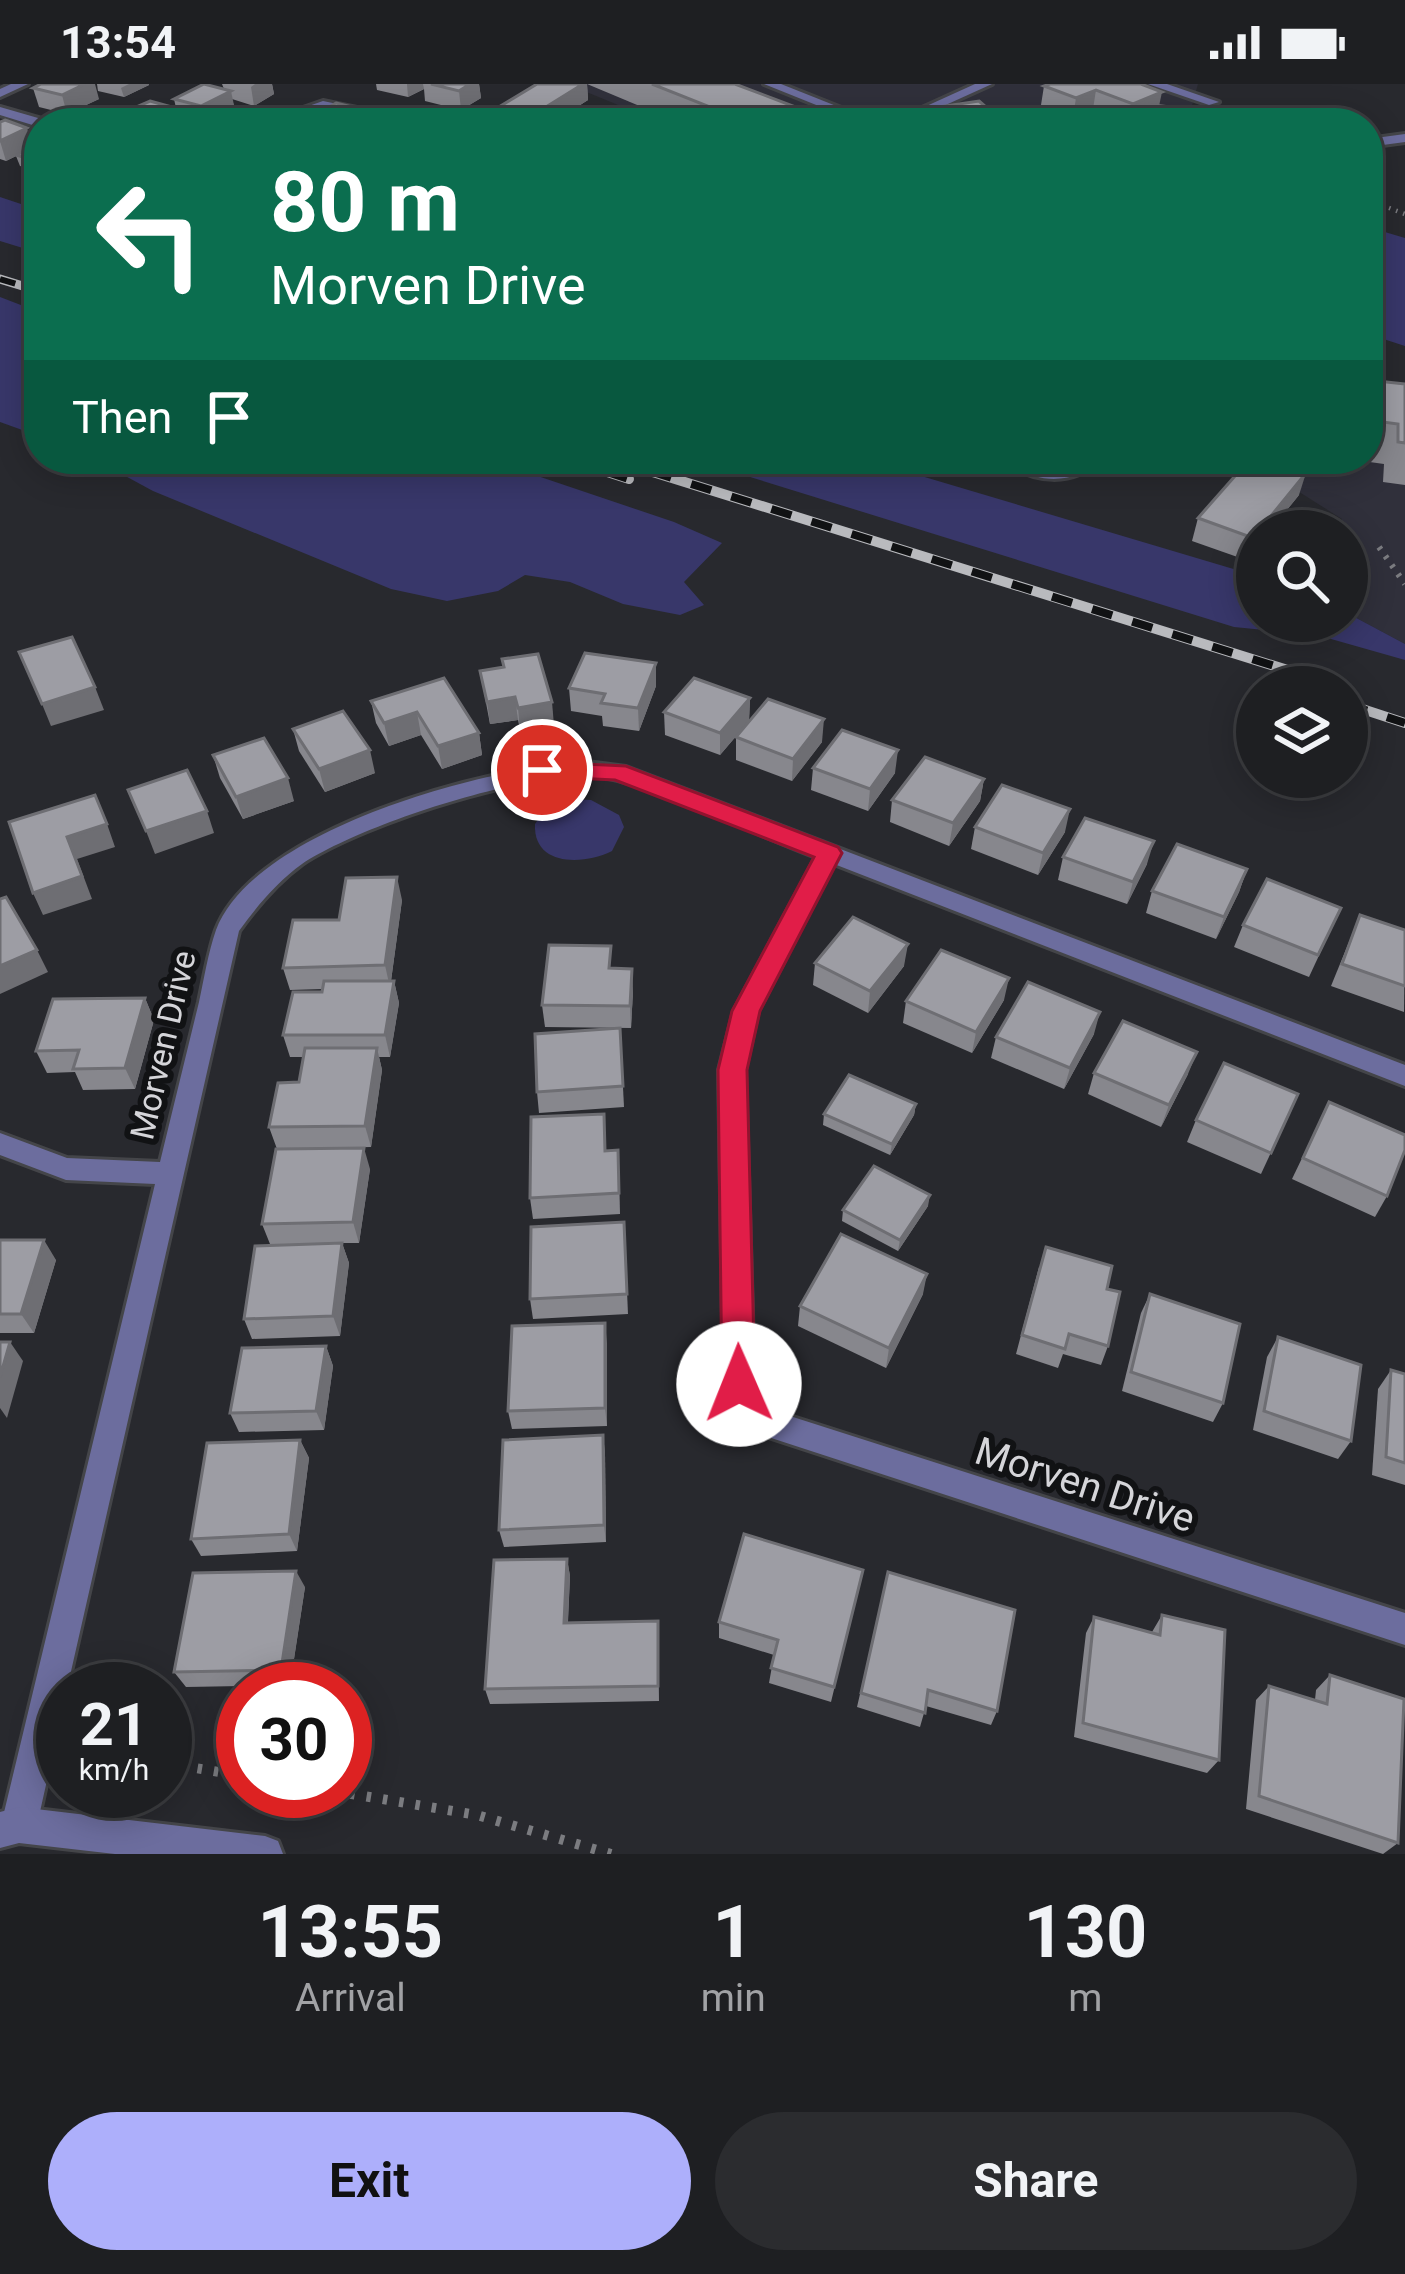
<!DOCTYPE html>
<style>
:root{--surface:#1e1f22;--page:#2b2c2f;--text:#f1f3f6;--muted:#a1a2a5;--line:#3c3d40;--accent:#adaffb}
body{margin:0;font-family:Roboto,sans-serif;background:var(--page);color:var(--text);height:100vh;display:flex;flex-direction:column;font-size:45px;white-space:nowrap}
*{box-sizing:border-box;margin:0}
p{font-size:39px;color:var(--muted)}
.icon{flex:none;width:66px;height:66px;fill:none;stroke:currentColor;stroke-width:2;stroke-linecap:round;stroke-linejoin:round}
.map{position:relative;height:1770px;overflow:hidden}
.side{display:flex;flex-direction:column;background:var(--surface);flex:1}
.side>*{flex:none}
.banner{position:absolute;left:24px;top:24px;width:1359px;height:366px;border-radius:48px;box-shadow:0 6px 30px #0003,0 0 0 3px var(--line);background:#0b6e4f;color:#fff;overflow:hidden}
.fabs{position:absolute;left:1236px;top:426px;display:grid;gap:24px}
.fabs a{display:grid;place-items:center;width:132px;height:132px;border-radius:50%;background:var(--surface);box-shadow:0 6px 30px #0003,0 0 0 3px var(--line);font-size:60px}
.speed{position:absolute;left:36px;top:1578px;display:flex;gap:24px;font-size:60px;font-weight:700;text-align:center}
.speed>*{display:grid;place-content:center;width:156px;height:156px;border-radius:50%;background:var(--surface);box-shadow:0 6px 30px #0003,0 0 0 3px var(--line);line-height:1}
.speed small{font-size:30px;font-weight:400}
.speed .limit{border:18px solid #d22;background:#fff;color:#111}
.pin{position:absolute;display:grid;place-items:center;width:102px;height:102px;color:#fff;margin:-51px;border:6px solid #fff;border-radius:50%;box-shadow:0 3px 12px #0007}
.me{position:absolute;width:132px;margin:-66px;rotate:359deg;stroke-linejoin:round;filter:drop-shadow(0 0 9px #0008)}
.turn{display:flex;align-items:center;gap:42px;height:252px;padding:0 48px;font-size:54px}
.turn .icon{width:156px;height:156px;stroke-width:2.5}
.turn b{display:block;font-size:84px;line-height:102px}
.then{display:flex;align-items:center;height:114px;padding:0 48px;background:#0003;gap:24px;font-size:45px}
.eta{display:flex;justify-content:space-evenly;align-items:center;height:204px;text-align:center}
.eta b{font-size:72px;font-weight:700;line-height:84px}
.cta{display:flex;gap:24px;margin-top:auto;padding:24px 48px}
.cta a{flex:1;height:138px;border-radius:72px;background:var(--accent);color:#111;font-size:48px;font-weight:700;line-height:138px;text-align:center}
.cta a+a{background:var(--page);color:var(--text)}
.status{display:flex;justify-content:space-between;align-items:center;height:84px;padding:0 60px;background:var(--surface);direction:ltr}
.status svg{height:33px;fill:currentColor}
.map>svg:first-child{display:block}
</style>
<div class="status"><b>13:54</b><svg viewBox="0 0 49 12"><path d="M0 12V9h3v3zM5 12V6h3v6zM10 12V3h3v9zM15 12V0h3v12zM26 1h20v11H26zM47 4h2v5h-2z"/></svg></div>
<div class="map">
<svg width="1405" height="1770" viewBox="0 0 1405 1770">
<rect width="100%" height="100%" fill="#28292e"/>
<g fill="#30303b">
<polygon points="567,0 1198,0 1191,25 1201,39 662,39"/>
<polygon points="1405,320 1405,560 1347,529 1347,447 1336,447 1342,435 1247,375 1368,375"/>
</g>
<g fill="#38376a">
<polygon points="0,113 39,126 39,169 0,157"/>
<polygon points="1368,143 1405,154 1405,262 1368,250"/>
<polygon points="0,213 39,228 39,352 0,338"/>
<polygon points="94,375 487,375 674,438 722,459 684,498 704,521 680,531 623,520 570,498 525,491 498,507 447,517 391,505 153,407"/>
<polygon points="692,375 864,375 1257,492 1257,537 1347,537 1347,529 1405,560 1405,576 1317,551 1234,543"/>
<path d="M572 715 591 716 619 731 624 743 612 767C584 781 533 783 535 740L543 729Z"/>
</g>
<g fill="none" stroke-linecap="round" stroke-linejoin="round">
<g stroke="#444549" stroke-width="6">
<g id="service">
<polygon points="1211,28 1235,36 1236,39 1206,35 1206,29"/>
<polygon points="1405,50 1405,58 1368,63 1368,55"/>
</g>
</g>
<g stroke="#444549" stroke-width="6">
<g id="minor">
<polygon points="11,0 28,0 0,13 0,5"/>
<polygon points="764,0 781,0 879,39 861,39"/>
<polygon points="975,0 992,0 906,39 889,39"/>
<polygon points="1148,0 1167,0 1219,18 1209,21"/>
<path d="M323 17 410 35 416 39C386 39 358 27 328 26 305 25 283 39 260 39Z"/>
<polygon points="0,23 45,36 46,39 39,39 39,43 0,31"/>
<polygon points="622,28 627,29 627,35 604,39"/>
<path d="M1004 375C1026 375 1034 384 1052 385 1070 386 1080 375 1100 375 1074 403 1031 400 1004 375Z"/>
<path d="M587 678 626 683 1405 981V1002L834 780 758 927 745 986 754 1298 768 1325 1405 1529V1561L747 1346 724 1300 719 986 734 927 816 773C753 749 682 714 618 696 549 677 361 740 302 780 277 798 257 822 239 847L67 1605H63V1625L37 1741 31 1753 19 1759 7 1753 1 1741 155 1100 66 1096 0 1071V1049L67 1074 160 1078C173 1025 186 971 199 918 204 895 208 869 216 846 254 745 490 682 587 678Z"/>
</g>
</g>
<g stroke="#444549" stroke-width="6">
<polygon id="tertiary" points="19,1723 265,1752 278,1757 283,1770 115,1770 19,1759 0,1764 0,1728"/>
</g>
<polyline stroke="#7b7c80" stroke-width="4.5" stroke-dasharray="1.5 6" stroke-linecap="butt" points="1368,116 1405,130"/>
<polyline stroke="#7b7c80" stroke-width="6" stroke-dasharray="3 8" stroke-linecap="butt" points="1379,463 1405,500"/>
<g stroke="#7b7c80" stroke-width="10" stroke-dasharray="4.5 12" stroke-linecap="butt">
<polyline points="165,1679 243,1692"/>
<polyline points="334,1707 477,1731 611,1770"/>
</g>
<use href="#service" fill="#6c6d9e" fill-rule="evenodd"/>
<use href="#minor" fill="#6c6d9e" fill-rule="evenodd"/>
<use href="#tertiary" fill="#6c6d9e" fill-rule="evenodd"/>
<g stroke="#b9babe" stroke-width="9">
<polyline id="rail-far1" points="0,195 39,207"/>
</g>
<g stroke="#b9babe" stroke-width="10">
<g id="rail">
<polyline points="567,375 629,395"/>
<polyline points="611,375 1342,603"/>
<polyline points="1347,620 1405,639"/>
</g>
</g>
<use href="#rail-far1" stroke="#111214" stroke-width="6" stroke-dasharray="16" stroke-linecap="butt"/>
<use href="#rail" stroke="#111214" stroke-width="8" stroke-dasharray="21" stroke-linecap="butt"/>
</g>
<g fill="#87878d">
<polygon points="97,0 149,0 149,1 124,13 98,7"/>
<polygon points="222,0 272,0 274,10 254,22 232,15 235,26 209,39 189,37 189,39 130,39 127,27 176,24 174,15 224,5"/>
<polygon points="376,0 479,0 481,14 461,26 425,17 424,5 408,13 377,6"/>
<polygon points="537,0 735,0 792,39 642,39 673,36 587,0 588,16 552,39 500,39 499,23"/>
<polygon points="1141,0 1141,34 1130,39 1093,25 1073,33 1041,21 1044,2"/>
<polygon points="33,4 99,15 67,30 39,23"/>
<polygon points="925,25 1004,39 924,39"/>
<polygon points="364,26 366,39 312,39 311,33"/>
<polygon points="0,38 33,64 39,61 39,87 20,82 16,72 6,77 0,75"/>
<polygon points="1368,296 1405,300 1405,401 1383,398 1384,380 1348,375 1368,375"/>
<polygon points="1299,411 1246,476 1192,457 1198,434"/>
<polygon points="502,575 554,641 520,646 518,636 490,640 480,587 503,583"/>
<polygon points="656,602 639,647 603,642 602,632 571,627 569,604"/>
<polygon points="750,614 749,637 720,671 665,651 664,628"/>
<polygon points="371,617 479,649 482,671 442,685 421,651 389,662 376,639"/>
<polygon points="293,645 375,689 325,708 299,667"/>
<polygon points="736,653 822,658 792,697 736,676"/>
<polygon points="213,671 294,717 243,735 220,694"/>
<polygon points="813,684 895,689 868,727 811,706"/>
<polygon points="984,695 980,717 949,762 890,738 892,716"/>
<polygon points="975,743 1065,748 1038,791 971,765"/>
<polygon points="1063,773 1147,780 1127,820 1058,796"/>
<polygon points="1247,785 1239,808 1216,855 1146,829 1152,807"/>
<polygon points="402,816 391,897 394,897 399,919 390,973 379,973 382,986 371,1063 277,1065 269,1043 299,998 304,973 290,973 283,951 323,905 290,906 283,884 339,836"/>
<polygon points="1341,824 1309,893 1234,863 1243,841"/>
<polygon points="1360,831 1405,846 1404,928 1331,902"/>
<polygon points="815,879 904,882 868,929 813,901"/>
<polygon points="612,884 633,907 631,944 545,943 542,921"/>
<polygon points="145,914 154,936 135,1005 83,1006 75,988 47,989 36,967"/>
<polygon points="1004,916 972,969 903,939 906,917"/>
<polygon points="620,944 624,1023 539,1029 537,1008"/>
<polygon points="1094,950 1064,1005 991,974 996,953"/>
<polygon points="1094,989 1188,990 1161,1043 1088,1010"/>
<polygon points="1298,1010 1261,1090 1187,1058 1196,1036"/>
<polygon points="1329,1018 1387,1112 1375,1133 1292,1095"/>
<polygon points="916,1020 914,1031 890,1071 823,1041 824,1030"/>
<polygon points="606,1067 619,1087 620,1130 533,1135 530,1114"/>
<polygon points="370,1085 359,1159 342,1159 349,1179 340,1252 252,1255 244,1235 270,1160 262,1140"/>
<polygon points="928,1122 898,1167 842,1137 843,1126"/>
<polygon points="624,1138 628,1230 533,1235 530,1215"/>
<polygon points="0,1156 56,1176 34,1249 0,1249"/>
<polygon points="1039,1183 1107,1205 1108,1262 1101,1281 1063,1270 1058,1284 1016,1270"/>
<polygon points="923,1210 886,1284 798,1242 800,1222"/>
<polygon points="1150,1210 1223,1319 1213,1338 1122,1307 1141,1229"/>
<polygon points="1278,1253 1351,1357 1338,1375 1253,1346 1267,1273"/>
<polygon points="607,1259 607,1342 512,1345 508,1327"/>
<polygon points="326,1262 333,1282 324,1346 239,1348 230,1329"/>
<polygon points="1391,1286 1405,1290 1405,1401 1372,1391 1378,1305"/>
<polygon points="603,1351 605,1370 606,1458 504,1463 499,1446"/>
<polygon points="300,1356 309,1374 297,1467 201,1472 191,1455"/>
<polygon points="567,1475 570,1492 568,1538 658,1537 659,1617 490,1620 485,1605"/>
<polygon points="863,1486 831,1618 769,1599 774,1571 719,1554 719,1538"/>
<polygon points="888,1488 997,1627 991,1641 926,1622 920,1643 857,1623"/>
<polygon points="305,1503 290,1601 186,1603 174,1588"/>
<polygon points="1162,1531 1219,1676 1207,1689 1074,1653 1086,1549 1094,1533 1152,1548"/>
<polygon points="1330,1591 1398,1759 1383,1770 1246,1725 1256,1616 1269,1602 1315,1616 1316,1606"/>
</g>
<g fill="#6e6e73">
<polygon points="85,0 95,0 99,15 67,30 62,11"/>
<polygon points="129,0 149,0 149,1 124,13 121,4"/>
<polygon points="255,0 272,0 274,10 254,22 251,3"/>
<polygon points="407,0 423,0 424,5 408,13"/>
<polygon points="470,0 479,0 481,14 461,26 459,7"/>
<polygon points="583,0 587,0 588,16 552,39 533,39 533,31"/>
<polygon points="1096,6 1093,25 1073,33 1076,14"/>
<polygon points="231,7 235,26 209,39 204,39 201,22"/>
<polygon points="1162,8 1158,27 1130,39 1133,20"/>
<polygon points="793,22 792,39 752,39"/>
<polygon points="364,26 366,39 341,39"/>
<polygon points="186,27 189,39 171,39 170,35"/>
<polygon points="27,44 33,64 6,77 0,57"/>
<polygon points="1306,389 1299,411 1270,447 1259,447"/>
<polygon points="1257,449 1257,463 1246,476 1253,454"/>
<polygon points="656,579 656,602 639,647 638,624"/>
<polygon points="95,603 104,626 51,642 42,620"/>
<polygon points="515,613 518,636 490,640 487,618"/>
<polygon points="750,614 749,637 720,671 720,649"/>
<polygon points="552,618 554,641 520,646 518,624"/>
<polygon points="417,628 421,651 389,662 384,639"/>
<polygon points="824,635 822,658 792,697 793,675"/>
<polygon points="479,649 482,671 442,685 438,662"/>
<polygon points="370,666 375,689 325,708 319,685"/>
<polygon points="898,666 895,689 868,727 870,705"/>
<polygon points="288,694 294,717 243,735 236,713"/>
<polygon points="984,695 980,717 949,762 953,739"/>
<polygon points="1070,725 1065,748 1038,791 1043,769"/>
<polygon points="207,727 214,749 155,770 146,747"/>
<polygon points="107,740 115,763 77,775 92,815 43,831 33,809 67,753"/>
<polygon points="1154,757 1147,780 1127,820 1133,798"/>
<polygon points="1247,785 1239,808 1216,855 1224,833"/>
<polygon points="397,793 402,816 390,904 385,881"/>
<polygon points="908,860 904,882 868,929 870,907"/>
<polygon points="37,866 48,888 0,910 0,882"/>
<polygon points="632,885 633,907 631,944 630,922"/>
<polygon points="1009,894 1004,916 972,969 976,948"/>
<polygon points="394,897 399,919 390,973 385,951"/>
<polygon points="145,914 154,936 135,1005 125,984"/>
<polygon points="1100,928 1094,950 1064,1005 1070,984"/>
<polygon points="377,964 382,986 371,1063 365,1042"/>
<polygon points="1197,968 1188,990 1161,1043 1169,1021"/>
<polygon points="916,1020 914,1031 890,1071 892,1060"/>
<polygon points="364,1064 370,1085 359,1159 353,1138"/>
<polygon points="930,1111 928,1122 898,1167 900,1156"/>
<polygon points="44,1156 56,1176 34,1249 21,1230"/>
<polygon points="342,1159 349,1179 340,1252 333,1232"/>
<polygon points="927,1190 923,1210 886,1284 889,1264"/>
<polygon points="605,1239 607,1259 607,1342 605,1324"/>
<polygon points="10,1258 23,1277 7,1334 0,1324 0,1293"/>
<polygon points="326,1262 333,1282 324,1346 316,1327"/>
<polygon points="603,1351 605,1370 606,1458 604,1441"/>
<polygon points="300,1356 309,1374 297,1467 289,1450"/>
<polygon points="567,1475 570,1492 567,1554 564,1539"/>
<polygon points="296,1487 305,1503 290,1601 281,1586"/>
</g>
<g fill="#9d9da4" stroke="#6e6e73" stroke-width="3">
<polygon points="41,0 85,0 62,11 33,4"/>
<polygon points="204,0 231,7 201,22 174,15"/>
<polygon points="431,0 470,0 459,7"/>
<polygon points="537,0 583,0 533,31 499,23"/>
<polygon points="652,0 735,0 793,22 750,39"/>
<polygon points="1050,0 1141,0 1162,8 1133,20 1096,6 1076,14 1044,2"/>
<polygon points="150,17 186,27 170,35 127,27"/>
<polygon points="979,17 1004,39 941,39 925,25"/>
<polygon points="336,19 364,26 341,39 311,33"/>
<polygon points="1146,20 1194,26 1190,39 1139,39"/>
<polygon points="654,31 687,39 642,39"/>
<polygon points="5,36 27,44 0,57 0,38"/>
<polygon points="39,61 39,78 16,71"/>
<polygon points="1368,296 1405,300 1405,359 1398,358 1398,340 1368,336"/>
<polygon points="1250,375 1265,375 1306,389 1253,454 1198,434"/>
<polygon points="72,553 95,603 42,620 19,568"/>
<polygon points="585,569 656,579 638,624 601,619 605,610 569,604"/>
<polygon points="538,570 552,618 518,624 515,613 487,618 480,587 504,583 502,575"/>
<polygon points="444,594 479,649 438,662 417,628 384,639 371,617"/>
<polygon points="694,594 750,614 720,649 664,628"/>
<polygon points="768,615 824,635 793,675 736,653"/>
<polygon points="343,627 370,666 319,685 293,645"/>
<polygon points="842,646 898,666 870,705 813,684"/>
<polygon points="264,654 288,694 236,713 213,671"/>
<polygon points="925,673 984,695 953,739 892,716"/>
<polygon points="187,686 207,727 146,747 128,706"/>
<polygon points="1002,701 1070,725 1043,769 975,743"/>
<polygon points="95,711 107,740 67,753 82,792 33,809 9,738"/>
<polygon points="1085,734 1154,757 1133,798 1063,773"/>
<polygon points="1177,760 1247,785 1224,833 1152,807"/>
<polygon points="397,793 385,881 283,884 293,836 339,836 346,794"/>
<polygon points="1267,795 1341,824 1318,871 1243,841"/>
<polygon points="6,813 37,866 0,882 0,815"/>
<polygon points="1360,831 1405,846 1405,902 1342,880"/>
<polygon points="853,833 908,860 870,907 815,879"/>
<polygon points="549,861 611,862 609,884 632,885 630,922 542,921"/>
<polygon points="941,866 1009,894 976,948 906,917"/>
<polygon points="324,897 394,897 385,951 283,951 293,908 322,908"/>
<polygon points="1028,898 1100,928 1070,984 996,953"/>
<polygon points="145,914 125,984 73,985 79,966 36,967 53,915"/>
<polygon points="1123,937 1197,968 1169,1021 1094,989"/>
<polygon points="620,944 623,1002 537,1008 535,950"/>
<polygon points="305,964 377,964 365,1042 269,1043 278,999 299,998"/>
<polygon points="1224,979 1298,1010 1271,1069 1196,1036"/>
<polygon points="849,991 916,1020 892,1060 824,1030"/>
<polygon points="1329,1018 1405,1051 1405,1066 1387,1112 1303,1074"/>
<polygon points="604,1030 605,1067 618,1066 619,1109 530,1114 531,1033"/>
<polygon points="364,1064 353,1138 262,1140 276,1065"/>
<polygon points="874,1082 930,1111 900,1156 843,1126"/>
<polygon points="624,1138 627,1210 530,1215 531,1143"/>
<polygon points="841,1150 927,1190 889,1264 800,1222"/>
<polygon points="0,1156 44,1156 21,1230 0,1230"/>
<polygon points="342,1159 333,1232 244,1235 255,1162"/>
<polygon points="1046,1163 1112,1182 1107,1205 1120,1208 1108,1262 1069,1250 1065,1265 1022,1251"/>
<polygon points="1150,1210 1240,1240 1223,1319 1131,1288"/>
<polygon points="605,1239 605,1324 508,1327 512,1242"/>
<polygon points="1278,1253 1361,1281 1351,1357 1264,1327"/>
<polygon points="0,1258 10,1258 0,1293"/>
<polygon points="326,1262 316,1327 230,1329 242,1264"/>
<polygon points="1391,1286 1405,1290 1405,1379 1386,1373"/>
<polygon points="603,1351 604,1441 499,1446 503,1356"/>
<polygon points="300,1356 289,1450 191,1455 207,1359"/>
<polygon points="744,1450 863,1486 834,1603 771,1584 778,1556 719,1538"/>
<polygon points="567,1475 564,1539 658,1537 658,1602 485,1605 494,1476"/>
<polygon points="296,1487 281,1586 174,1588 193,1489"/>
<polygon points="888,1488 1015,1526 997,1627 928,1606 925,1629 861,1609"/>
<polygon points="1162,1531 1225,1546 1219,1676 1083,1639 1094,1533 1160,1551"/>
<polygon points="1330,1591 1404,1615 1398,1759 1259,1712 1269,1602 1327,1620"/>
</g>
<polygon fill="#e11d48" stroke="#92132f" stroke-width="3" points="542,678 626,682 838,763 842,769 760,927 747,986 755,1300 750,1311 739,1316 727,1311 722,1300 718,986 732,927 814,773 615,696 533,692 533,680"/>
<g text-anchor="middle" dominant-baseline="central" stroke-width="12" stroke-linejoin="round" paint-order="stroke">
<g font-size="33" fill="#d5d5d9" stroke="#111214">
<text transform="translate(163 961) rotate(-77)">Morven Drive</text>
</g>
<g font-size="39" fill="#d5d5d9" stroke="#111214">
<text transform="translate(1085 1401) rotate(18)">Morven Drive</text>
</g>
</g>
</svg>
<div class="fabs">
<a><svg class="icon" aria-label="search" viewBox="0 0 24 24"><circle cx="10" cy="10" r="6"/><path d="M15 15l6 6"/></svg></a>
<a><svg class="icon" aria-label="layers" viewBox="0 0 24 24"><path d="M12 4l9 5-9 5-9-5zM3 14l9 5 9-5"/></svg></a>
</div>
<div class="speed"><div>21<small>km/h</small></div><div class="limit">30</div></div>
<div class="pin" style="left:542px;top:686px;background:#d93025"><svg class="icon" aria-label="arrive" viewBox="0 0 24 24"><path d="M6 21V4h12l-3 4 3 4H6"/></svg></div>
<svg class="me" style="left:739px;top:1300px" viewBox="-20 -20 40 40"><circle r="19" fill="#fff"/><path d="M0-13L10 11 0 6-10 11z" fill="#e11d48"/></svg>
<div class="banner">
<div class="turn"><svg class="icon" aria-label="left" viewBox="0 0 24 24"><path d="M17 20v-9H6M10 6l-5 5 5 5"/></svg><div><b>80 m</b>Morven Drive</div></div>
<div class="then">Then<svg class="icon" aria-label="arrive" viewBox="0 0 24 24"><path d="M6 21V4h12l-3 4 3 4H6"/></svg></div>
</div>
</div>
<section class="side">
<div class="eta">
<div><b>13:55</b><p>Arrival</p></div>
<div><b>1</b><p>min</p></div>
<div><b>130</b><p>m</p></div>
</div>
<div class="cta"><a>Exit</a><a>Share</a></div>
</section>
